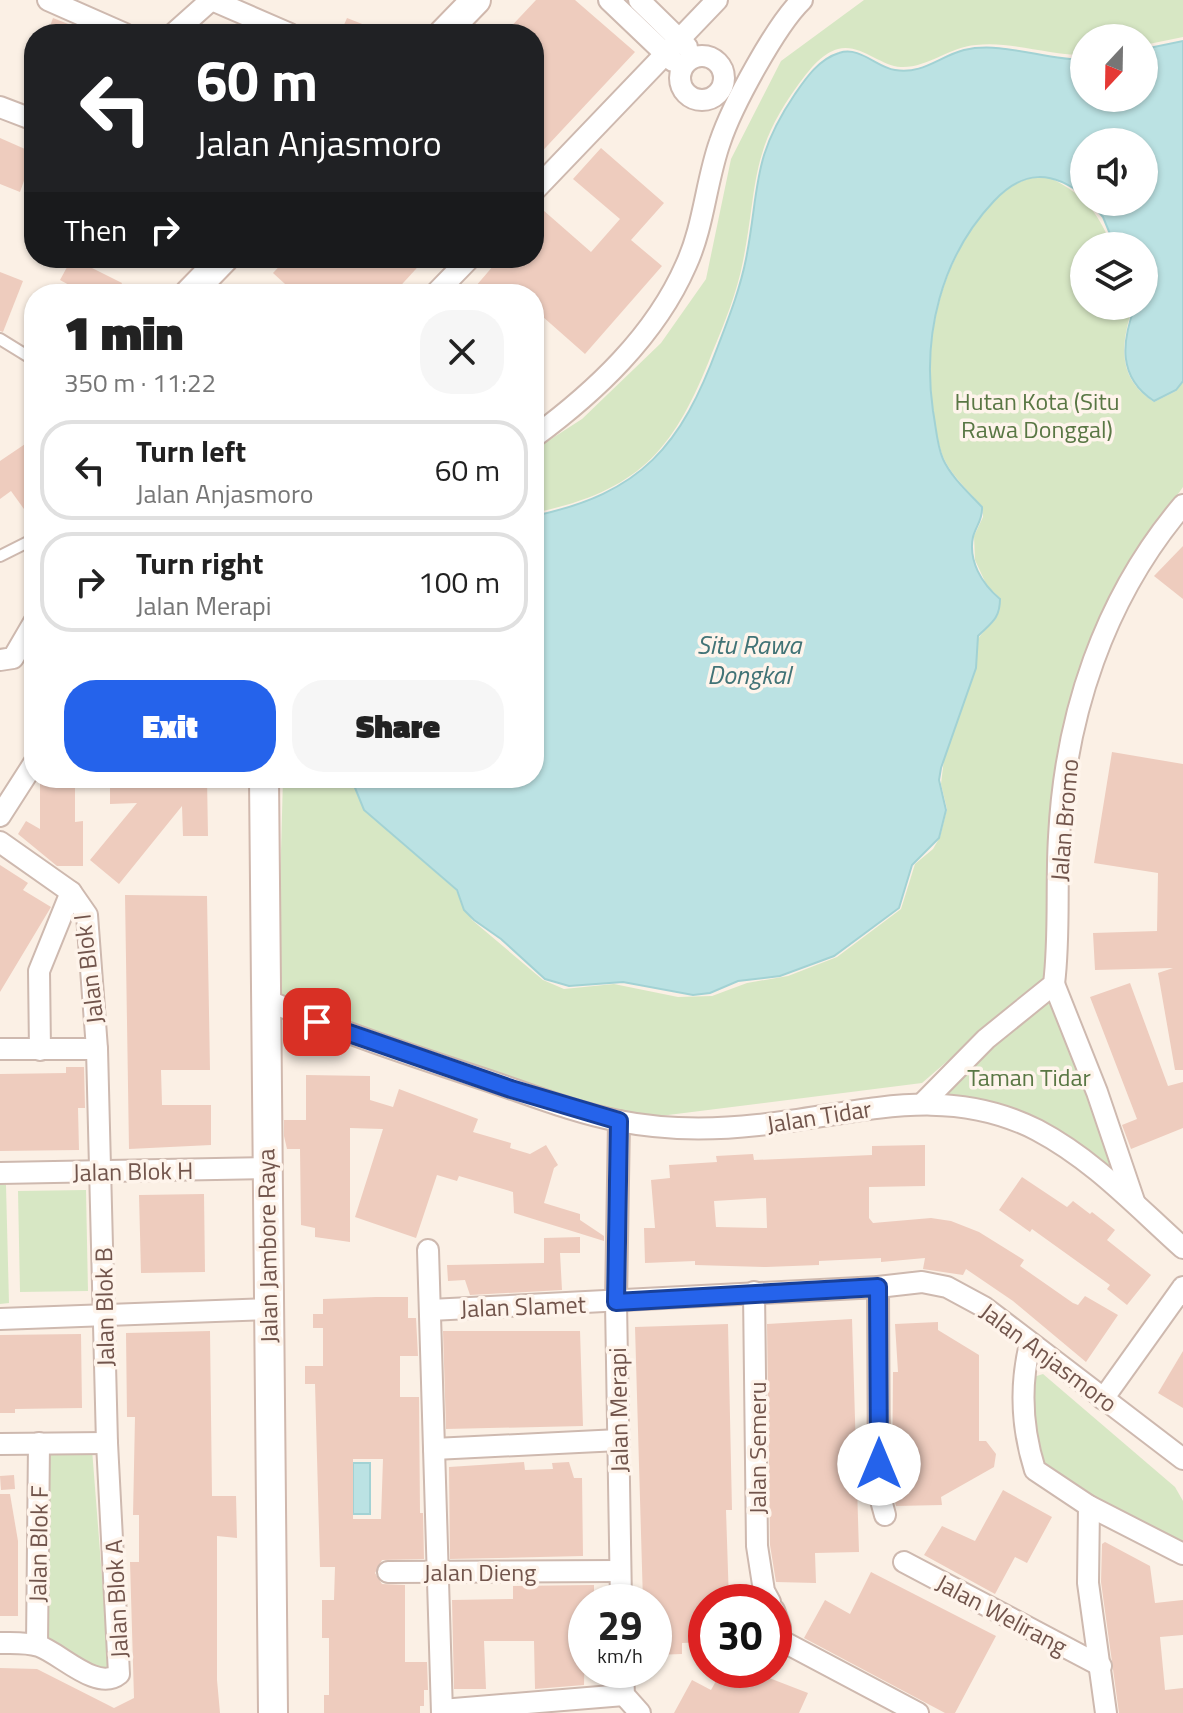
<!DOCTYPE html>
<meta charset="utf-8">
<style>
:root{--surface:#fff;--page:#f6f6f6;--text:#222;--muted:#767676;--line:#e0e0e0;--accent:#2563eb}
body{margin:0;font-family:"Titillium Web",sans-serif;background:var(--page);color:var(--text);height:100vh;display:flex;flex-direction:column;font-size:30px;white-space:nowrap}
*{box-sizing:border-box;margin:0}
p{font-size:26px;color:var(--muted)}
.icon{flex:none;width:44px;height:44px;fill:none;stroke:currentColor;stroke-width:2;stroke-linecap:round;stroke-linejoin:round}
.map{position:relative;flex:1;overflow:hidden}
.sheet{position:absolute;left:24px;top:284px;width:520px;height:504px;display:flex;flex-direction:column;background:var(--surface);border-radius:32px;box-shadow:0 2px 6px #0004}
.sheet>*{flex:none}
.hud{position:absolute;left:24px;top:24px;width:520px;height:244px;border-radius:32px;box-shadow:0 2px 6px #0004;background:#202124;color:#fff;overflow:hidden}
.needle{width:52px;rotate:202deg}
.buttons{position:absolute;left:1070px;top:24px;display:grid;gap:16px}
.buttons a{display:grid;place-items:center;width:88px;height:88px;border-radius:50%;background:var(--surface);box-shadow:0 2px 6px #0004;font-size:40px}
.speed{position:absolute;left:568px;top:1584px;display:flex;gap:16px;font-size:40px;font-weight:700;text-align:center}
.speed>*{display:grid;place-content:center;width:104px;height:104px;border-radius:50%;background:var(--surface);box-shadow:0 2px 6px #0004;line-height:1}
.speed small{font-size:20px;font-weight:400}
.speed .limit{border:12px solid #d22;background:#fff;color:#111}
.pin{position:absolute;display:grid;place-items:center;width:68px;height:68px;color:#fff;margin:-34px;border-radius:16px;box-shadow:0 4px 12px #0006}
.me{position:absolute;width:88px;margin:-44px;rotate:0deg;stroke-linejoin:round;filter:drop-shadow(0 0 6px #0008)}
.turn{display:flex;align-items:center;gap:28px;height:168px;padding:0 40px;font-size:36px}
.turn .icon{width:104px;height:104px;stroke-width:2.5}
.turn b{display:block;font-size:56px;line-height:68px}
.then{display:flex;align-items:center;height:76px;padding:0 40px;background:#0003;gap:16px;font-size:30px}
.round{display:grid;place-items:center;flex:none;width:84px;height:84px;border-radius:32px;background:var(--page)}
.headline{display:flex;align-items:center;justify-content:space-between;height:136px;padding:0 40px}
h1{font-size:48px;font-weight:800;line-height:60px}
.primary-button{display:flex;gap:16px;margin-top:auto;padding:16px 40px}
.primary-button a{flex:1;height:92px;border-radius:32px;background:var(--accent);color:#fff;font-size:32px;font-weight:800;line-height:92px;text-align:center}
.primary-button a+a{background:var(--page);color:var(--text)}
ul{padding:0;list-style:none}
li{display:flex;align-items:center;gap:24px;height:100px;margin:0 16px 12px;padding:0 24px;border:4px solid var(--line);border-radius:32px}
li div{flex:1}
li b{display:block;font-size:30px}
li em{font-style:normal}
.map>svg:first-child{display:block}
</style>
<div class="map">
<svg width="1183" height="1713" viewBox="0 0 1183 1713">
<rect width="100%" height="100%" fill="#fbf0e5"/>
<g fill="#d7e7c4">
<path d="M864 0H1183V37L1144 45V38H1084V55C1048 55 1011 41 976 45 949 47 928 68 901 67 880 66 860 43 838 49 820 54 808 72 798 85 749 152 758 186 743 261 737 293 724 324 712 353 674 451 639 491 534 513V450L582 419 661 343 706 279 731 159 781 61Z"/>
<path d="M1045 176C1081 191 1097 210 1112 246H1084V306H1133C1121 343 1116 378 1154 402L1176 391 1183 381V487L1120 575 1089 645 1050 805 1046 976 922 1083 620 1121 277 997 283 778H351L364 810 456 890 472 920 543 980 564 989 614 984 678 997 712 996 747 983 788 976 837 957 901 909 915 864 933 849 940 837 947 809 941 784 944 759 976 669 978 639C989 623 1002 620 1000 598L987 586 975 560 974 536 983 517V507C969 492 949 473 942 454 918 375 930 281 981 217 999 194 1015 178 1045 176Z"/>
<polygon points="1044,998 1059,1013 1112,1165 1099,1172 972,1106 943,1100 940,1092"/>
<polygon points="0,1185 6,1185 9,1303 0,1304"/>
<polygon points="86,1190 88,1291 20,1292 18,1191"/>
<polygon points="1043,1374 1175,1487 1183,1501 1183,1557 1031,1474 1021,1381"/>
<polygon points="92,1449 109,1667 91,1674 44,1638 47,1453"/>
</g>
<g fill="#bbe2e3" stroke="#a2d2d4" stroke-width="2">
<path d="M1183 41V381L1176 390 1154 401C1117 377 1122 341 1135 306H1144V246H1115L1103 217 1090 202H1144V142H1084V196C1052 170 1023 170 994 201 941 257 922 335 933 411 936 427 937 446 943 459 951 477 969 493 982 507 983 519 976 526 973 537 968 561 982 584 1000 599 1000 619 991 623 978 636L976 668 941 768 939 780 946 810 939 838 912 865 899 908 834 956 780 976 738 981 710 993 693 995 623 982 569 986 545 979 501 939 474 920 464 910 457 890 364 810 351 778H534V516C642 493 681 446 718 346 729 317 740 289 746 259 760 187 751 159 795 94 806 78 819 59 839 53 860 46 876 67 895 70 922 75 940 56 964 50 1002 41 1045 60 1084 60V98H1144V49Z"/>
<rect x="353" y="1463" width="17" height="51"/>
</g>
<g fill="#eeccbe" fill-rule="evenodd">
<polygon points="536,0 575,0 635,52 534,160 534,34 504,34"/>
<polygon points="53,18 91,33 91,34 47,34"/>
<polygon points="347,18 385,33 385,34 340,34"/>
<polygon points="0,138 34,153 20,192 0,184"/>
<polygon points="601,148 664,203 631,240 662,266 585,354 534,309 534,294 469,294 500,258 534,258 534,220 543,210 591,252 620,219 573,179"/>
<polygon points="72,258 122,283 117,294 100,294 85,286 82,292 60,280"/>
<polygon points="287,258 426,258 393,294 296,294 273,273"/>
<polygon points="0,272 23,281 3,332 0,331"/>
<polygon points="34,438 34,523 11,491 0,499 0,461"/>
<polygon points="1183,546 1183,599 1154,576"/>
<polygon points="1112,752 1183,764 1183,1070 1175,1070 1158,973 1173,968 1095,970 1093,933 1157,931 1158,873 1094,863"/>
<polygon points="40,778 75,778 75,822 83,821 83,866 57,866 18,834 26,821 40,829"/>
<polygon points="110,778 207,778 208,836 183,836 182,806 119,884 90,860 137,803 110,804"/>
<polygon points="0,865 28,883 23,890 51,907 0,992"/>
<polygon points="125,895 207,896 210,1070 161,1070 162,1105 211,1105 211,1145 129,1149"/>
<polygon points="1130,983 1168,1086 1183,1082 1183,1128 1131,1149 1122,1125 1137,1119 1090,997"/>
<polygon points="66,1067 84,1067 85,1108 78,1108 79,1150 0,1151 0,1074 66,1073"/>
<polygon points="306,1075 370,1076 370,1100 393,1107 399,1089 478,1119 473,1132 511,1143 510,1148 530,1154 546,1145 558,1165 554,1168 544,1203 580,1214 580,1220 604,1236 604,1241 514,1213 513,1192 459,1176 457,1181 437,1175 416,1238 355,1217 383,1129 350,1128 350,1242 315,1237 315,1228 301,1225 300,1149 287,1149 284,1136 284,1120 306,1120"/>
<path d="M925 1145V1186L869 1187V1218L873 1223 931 1218 951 1221 979 1232 1024 1260 1020 1266 1073 1303 1078 1305 1085 1296 1118 1315 1086 1362 1013 1301 966 1269 963 1275 923 1269 925 1258 881 1262V1258L819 1261V1265L766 1267 695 1265V1261L645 1263 644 1228H655L651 1180 670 1178 669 1165 717 1162 716 1156 753 1154 754 1160 872 1155V1146ZM766 1198 767 1228 716 1227 714 1201Z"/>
<polygon points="1022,1177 1067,1207 1073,1201 1090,1214 1092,1212 1115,1230 1107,1240 1151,1275 1127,1305 1107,1289 1110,1285 1032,1229 1030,1232 999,1210"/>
<polygon points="204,1194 205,1272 141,1273 139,1195"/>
<polygon points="580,1237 580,1253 560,1253 562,1290 470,1295 465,1280 448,1281 447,1265 544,1263 544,1238"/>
<path d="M376 1297H408V1318H416L418 1356H400V1397H419L420 1513H423L424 1559 382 1560 375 1573 382 1584 405 1585V1662H427L428 1690H424V1706H420V1713H324V1695H329V1638H322V1600H334L335 1567H320L315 1384H305V1366H323V1328H313V1314H323V1299ZM353 1459H383L381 1519H353Z"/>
<polygon points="852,1319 859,1552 815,1553 816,1583 776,1582 770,1545 767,1324"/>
<polygon points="938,1322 938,1330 979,1355 979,1441 986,1441 996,1454 994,1467 941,1497 942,1505 896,1506 892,1491 893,1372 898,1372 895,1324"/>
<polygon points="728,1324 732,1510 726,1510 729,1602 706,1602 706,1642 682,1643 682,1654 654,1655 654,1602 643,1602 635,1327"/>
<polygon points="210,1331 212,1496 236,1496 237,1538 217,1536 217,1680 220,1713 0,1713 0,1668 37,1669 114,1708 134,1698 130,1562 139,1562 139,1515 133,1515 135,1417 127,1417 126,1333"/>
<polygon points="443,1331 580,1331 583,1426 446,1429"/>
<polygon points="81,1334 82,1408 15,1409 15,1413 0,1413 0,1335"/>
<polygon points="1183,1351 1183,1408 1158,1393"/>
<polygon points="524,1462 525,1470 553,1469 552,1463 569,1462 574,1478 582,1478 583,1556 450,1559 449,1467"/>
<polygon points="14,1475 15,1489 1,1490 0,1476"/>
<polygon points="1003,1490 1052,1517 1027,1563 1015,1557 995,1594 924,1555 942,1526 975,1541"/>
<polygon points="0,1494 10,1494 18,1541 18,1616 0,1616"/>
<polygon points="1105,1542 1150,1566 1155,1603 1183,1600 1183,1635 1160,1637 1165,1690 1183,1688 1183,1713 1119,1713 1101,1582 1102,1544"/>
<polygon points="871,1572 996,1636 955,1713 945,1713 804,1638 825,1600 850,1614"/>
<polygon points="594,1585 594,1602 586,1602 584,1685 535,1689 534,1641 484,1641 486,1689 454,1689 452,1600 513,1599 513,1586"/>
<polygon points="722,1670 741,1670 762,1681 764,1676 808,1693 799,1713 674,1713 692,1680 711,1690"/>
</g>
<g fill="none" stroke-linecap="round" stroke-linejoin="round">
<g stroke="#ceb9af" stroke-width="14">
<g id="lane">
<polyline points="0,339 34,360"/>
<polyline points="0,556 34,539"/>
</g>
</g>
<g stroke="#ceb9af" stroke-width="24">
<g id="street">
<polyline points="48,0 125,34"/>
<polyline points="212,0 290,34"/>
<polyline points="609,0 673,61"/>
<polyline points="639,0 687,47"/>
<polyline points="173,34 211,0"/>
<circle cx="702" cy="78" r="22"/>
<polyline points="0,107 34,120"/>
<polyline points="534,191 717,0"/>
<polyline points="435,294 470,258"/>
<path d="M534 437C595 392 655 336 686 265 704 226 706 181 720 142 732 106 776 25 802 0"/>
<polyline points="0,660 13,658 34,622"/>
<polyline points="0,816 34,763"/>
<path d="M0 842 71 892 87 915 97 1049 107 1443 119 1674C97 1692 60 1653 39 1646 27 1642 12 1643 0 1643"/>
<polyline points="1054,984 1097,1092 1134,1201"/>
<path d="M264 999C335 1030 407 1054 480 1078 526 1093 572 1112 619 1121 664 1130 713 1130 758 1125 856 1115 943 1082 1037 1130 1094 1160 1136 1206 1183 1248"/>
<polyline points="0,1049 97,1049"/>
<polyline points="40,1050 39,971 71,892"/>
<path d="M922 1104 986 1039 1054 984C1060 936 1056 886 1059 837 1065 716 1104 598 1183 505"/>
<polyline points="619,1121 616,1302 621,1602"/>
<polyline points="0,1173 266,1168"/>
<polyline points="428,1250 442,1713"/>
<polyline points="878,1287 879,1493 885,1515"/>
<polyline points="754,1292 757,1546 764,1591 770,1602"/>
<polyline points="430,1310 878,1287 922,1282 947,1287 984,1307 1183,1459"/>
<polyline points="0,1319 268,1309"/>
<path d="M1030 1344C1020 1385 1022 1429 1035 1470L1089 1506 1183 1554"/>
<polyline points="1103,1399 1183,1287"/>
<polyline points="0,1444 107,1443"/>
<polyline points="434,1449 619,1440"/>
<polyline points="1089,1506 1088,1583 1106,1713"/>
<polyline points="904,1562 1101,1666"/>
<polyline points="388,1572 620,1571"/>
<polyline points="774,1610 780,1627"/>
<polyline points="784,1642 918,1713"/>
<polyline points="37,1645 39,1443"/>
<polyline points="623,1670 624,1695 640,1713"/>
<polyline points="442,1710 624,1695"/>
</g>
</g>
<g stroke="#d0b8ad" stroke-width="32">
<g id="secondary">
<polyline points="443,34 476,0"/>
<polyline points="189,294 224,258"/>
<polyline points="264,778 273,1713"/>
</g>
</g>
<use href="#lane" stroke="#fff" stroke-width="10"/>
<use href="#street" stroke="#fff" stroke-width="20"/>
<use href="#secondary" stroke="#fff" stroke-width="28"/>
</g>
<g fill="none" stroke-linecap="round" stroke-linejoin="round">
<g stroke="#184099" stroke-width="20">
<polyline id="route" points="317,1022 511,1089 619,1121 616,1302 878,1287 879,1464"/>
</g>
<use href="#route" stroke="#2563eb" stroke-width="14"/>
</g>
<g text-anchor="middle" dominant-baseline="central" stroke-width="7" stroke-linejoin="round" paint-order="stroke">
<g font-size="24" fill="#597744" stroke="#fef4eb">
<text x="1037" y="401">Hutan Kota (Situ<tspan x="1037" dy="28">Rawa Donggal)</tspan></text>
<text x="1029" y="1077">Taman Tidar</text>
</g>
<g font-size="24" fill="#72554c" stroke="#fef4eb">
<text transform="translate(1064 820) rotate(-85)">Jalan Bromo</text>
<text transform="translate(88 969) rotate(-97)">Jalan Blok I</text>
<text transform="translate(819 1116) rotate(-9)">Jalan Tidar</text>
<text transform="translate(133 1171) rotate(-1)">Jalan Blok H</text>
<text transform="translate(267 1246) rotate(-91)">Jalan Jambore Raya</text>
<text transform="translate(523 1306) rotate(-2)">Jalan Slamet</text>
<text transform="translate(104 1307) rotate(-91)">Jalan Blok B</text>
<text transform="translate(1049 1357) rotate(37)">Jalan Anjasmoro</text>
<text transform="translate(618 1410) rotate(-91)">Jalan Merapi</text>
<text transform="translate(757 1448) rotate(-90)">Jalan Semeru</text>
<text transform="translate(38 1544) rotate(-89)">Jalan Blok F</text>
<text x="480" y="1572">Jalan Dieng</text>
<text transform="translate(116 1599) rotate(-93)">Jalan Blok A</text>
<text transform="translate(1002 1614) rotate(28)">Jalan Welirang</text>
</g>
<g font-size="26" font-style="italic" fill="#417376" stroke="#fef4eb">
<text x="749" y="644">Situ Rawa<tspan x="749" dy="30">Dongkal</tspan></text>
</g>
</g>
</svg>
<div class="buttons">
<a><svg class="needle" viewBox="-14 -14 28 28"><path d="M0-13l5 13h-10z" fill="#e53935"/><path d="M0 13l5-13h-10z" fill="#767676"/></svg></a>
<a><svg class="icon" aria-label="sound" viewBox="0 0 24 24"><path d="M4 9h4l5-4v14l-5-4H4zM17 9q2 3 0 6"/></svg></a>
<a><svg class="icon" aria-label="layers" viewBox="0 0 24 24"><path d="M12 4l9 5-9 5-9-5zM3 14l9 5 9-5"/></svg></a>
</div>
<div class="speed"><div>29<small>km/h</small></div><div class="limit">30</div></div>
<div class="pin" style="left:317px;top:1022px;background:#d93025"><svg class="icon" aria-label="arrive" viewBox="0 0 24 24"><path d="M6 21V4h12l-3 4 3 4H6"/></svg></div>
<svg class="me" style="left:879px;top:1464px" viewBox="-20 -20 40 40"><circle r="19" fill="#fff"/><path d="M0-13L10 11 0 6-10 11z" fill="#2563eb"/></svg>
<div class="hud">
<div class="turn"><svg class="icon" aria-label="left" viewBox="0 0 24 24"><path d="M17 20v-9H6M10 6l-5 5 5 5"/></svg><div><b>60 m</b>Jalan Anjasmoro</div></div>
<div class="then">Then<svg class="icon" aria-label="right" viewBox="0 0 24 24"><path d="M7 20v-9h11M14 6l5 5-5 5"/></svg></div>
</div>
<section class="sheet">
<div class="headline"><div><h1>1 min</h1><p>350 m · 11:22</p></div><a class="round"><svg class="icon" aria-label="close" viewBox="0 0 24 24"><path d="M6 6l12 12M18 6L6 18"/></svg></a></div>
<ul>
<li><svg class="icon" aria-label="left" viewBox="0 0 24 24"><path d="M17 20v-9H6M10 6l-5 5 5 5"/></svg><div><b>Turn left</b><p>Jalan Anjasmoro</p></div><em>60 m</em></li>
<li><svg class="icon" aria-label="right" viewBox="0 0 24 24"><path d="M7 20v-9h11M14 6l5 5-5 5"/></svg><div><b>Turn right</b><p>Jalan Merapi</p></div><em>100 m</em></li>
</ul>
<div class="primary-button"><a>Exit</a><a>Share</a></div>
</section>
</div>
